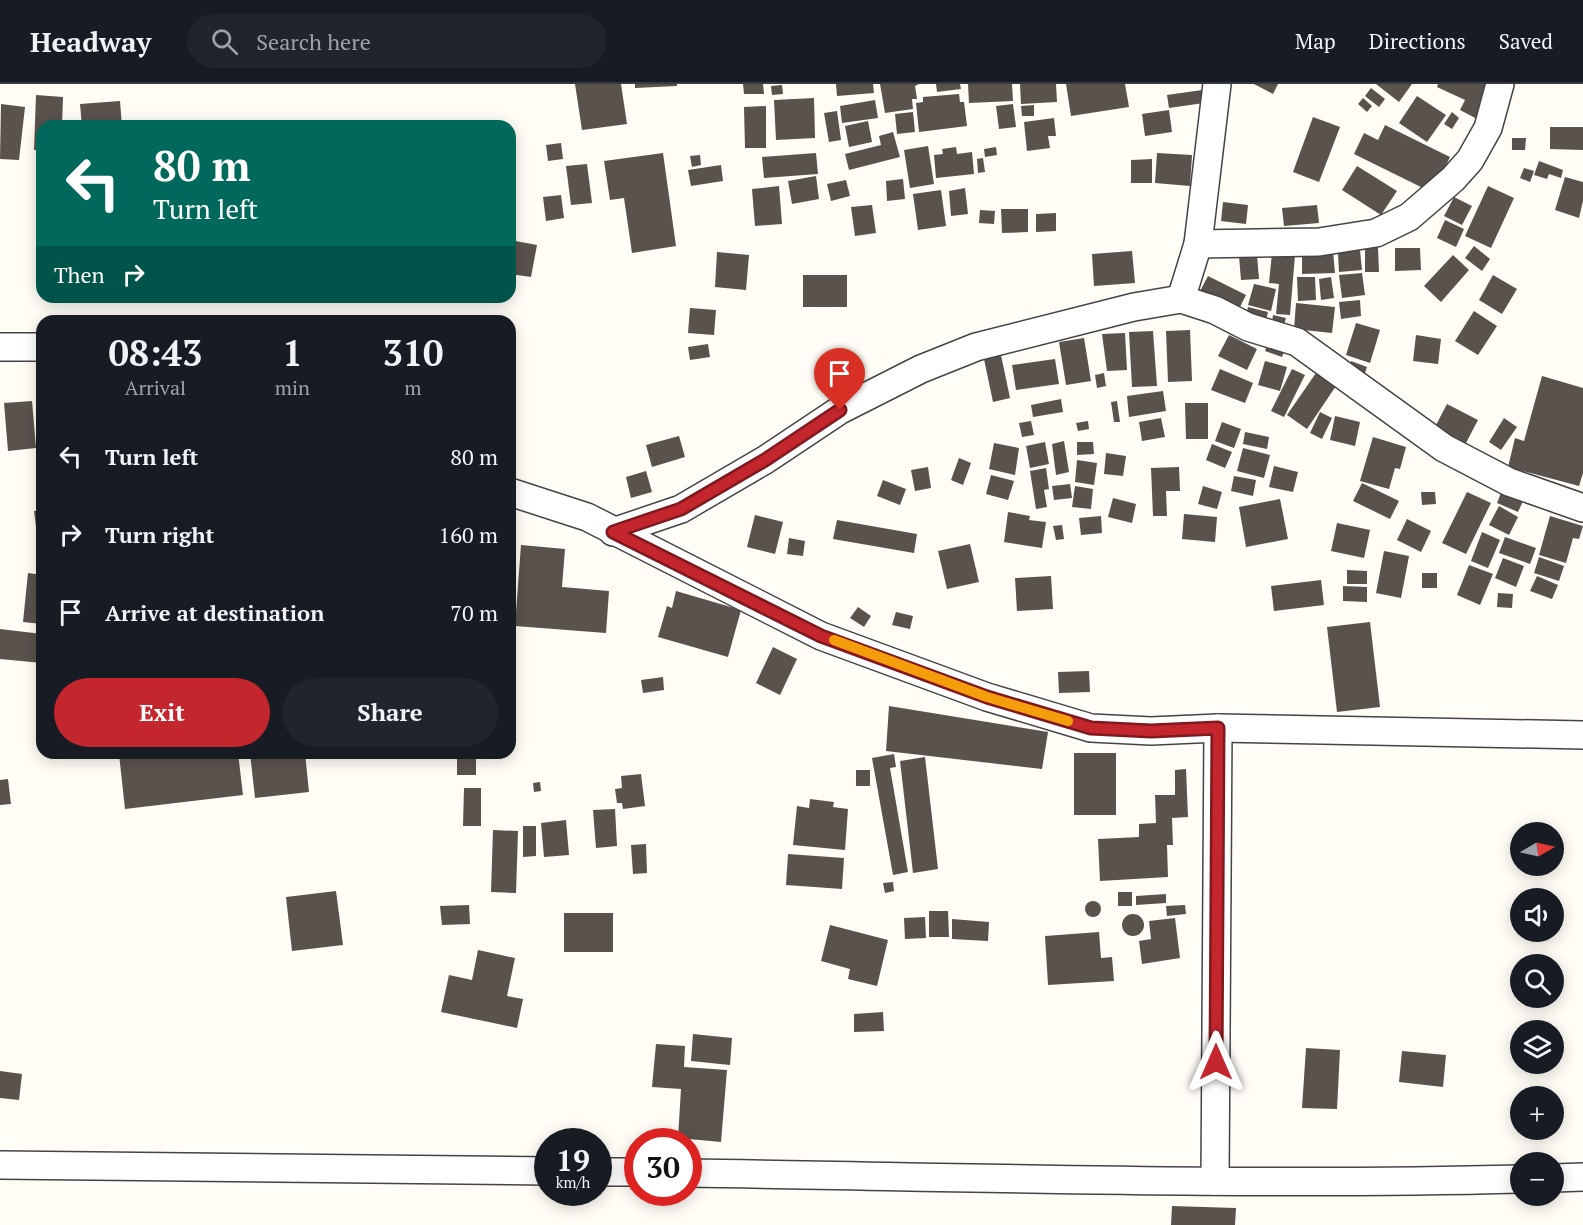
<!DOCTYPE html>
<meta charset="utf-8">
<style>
:root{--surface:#171b24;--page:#20242c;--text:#f1f3f6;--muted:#9ea1a6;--line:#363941;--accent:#c4262e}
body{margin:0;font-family:"PT Serif",serif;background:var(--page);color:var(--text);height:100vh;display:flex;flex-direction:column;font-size:22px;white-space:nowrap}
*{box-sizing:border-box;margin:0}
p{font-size:20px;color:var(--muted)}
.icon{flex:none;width:33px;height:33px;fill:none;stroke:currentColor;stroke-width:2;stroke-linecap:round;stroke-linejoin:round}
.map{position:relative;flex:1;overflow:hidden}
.side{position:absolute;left:36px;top:231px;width:480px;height:444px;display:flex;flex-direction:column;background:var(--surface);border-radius:18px;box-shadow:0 3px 15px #0003}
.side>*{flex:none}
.hud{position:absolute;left:36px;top:36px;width:480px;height:183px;border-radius:18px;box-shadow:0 3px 15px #0003;background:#00695c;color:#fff;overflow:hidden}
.needle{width:39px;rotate:81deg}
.tools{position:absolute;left:1510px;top:738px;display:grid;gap:12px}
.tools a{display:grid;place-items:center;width:54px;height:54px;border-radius:50%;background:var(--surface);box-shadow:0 3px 15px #0003;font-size:30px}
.speed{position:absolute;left:534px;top:1044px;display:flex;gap:12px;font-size:30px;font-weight:700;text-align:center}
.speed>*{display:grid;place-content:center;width:78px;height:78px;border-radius:50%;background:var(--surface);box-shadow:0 3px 15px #0003;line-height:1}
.speed small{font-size:15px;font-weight:400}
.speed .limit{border:9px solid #d22;background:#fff;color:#111}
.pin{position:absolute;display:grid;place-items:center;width:51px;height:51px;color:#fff;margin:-62px -26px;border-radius:50% 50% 50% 0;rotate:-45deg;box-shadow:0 0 6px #0007}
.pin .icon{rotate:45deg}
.me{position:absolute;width:66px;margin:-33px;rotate:0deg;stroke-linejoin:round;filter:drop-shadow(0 0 4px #0008)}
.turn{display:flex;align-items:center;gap:21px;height:126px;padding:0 18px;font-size:27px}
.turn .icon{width:78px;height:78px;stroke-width:2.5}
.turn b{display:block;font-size:42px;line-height:51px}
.then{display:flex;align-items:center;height:57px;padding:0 18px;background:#0003;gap:12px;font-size:22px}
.eta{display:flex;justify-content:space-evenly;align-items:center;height:102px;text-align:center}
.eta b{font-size:36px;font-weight:600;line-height:42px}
.primary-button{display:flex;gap:12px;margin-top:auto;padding:12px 18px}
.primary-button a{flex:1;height:69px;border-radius:36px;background:var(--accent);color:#fff;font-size:24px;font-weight:600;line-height:69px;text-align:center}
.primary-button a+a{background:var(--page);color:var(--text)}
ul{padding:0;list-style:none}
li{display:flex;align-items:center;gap:18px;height:78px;padding:0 18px}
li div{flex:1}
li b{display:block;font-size:22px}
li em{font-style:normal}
header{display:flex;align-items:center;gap:36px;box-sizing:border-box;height:84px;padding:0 30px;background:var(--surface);border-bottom:2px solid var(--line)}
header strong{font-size:28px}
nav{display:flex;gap:33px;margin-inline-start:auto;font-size:21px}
.search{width:420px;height:54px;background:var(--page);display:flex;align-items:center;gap:15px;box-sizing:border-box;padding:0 21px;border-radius:33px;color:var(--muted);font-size:22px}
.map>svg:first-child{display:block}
</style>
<header>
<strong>Headway</strong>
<div class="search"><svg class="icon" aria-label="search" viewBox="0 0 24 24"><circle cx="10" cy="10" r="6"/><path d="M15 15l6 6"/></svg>Search here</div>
<nav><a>Map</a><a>Directions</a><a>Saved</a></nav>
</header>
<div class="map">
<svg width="1583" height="1141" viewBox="0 0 1583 1141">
<rect width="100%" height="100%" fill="#fffdf5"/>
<g fill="#5a524d">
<polygon points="575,0 621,0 627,40 582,46"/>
<polygon points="635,0 677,0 677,2 635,4"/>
<polygon points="743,0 763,0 764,10 744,10"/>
<polygon points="836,0 873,0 874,9 837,12"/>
<polygon points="880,0 919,0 915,2 917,15 912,15 913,25 885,29"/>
<polygon points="936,0 960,0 961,5 937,8"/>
<polygon points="968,0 1012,0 1013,17 969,19"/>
<polygon points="1020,0 1056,0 1057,18 1021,20"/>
<polygon points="1066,0 1125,0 1129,23 1071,32"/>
<polygon points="1254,0 1278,0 1273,10"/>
<polygon points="1376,0 1412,0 1399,18"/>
<polygon points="1438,0 1496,0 1479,36 1460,26 1465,16 1437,3"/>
<polygon points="782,1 783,10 772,11 771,2"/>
<polygon points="1371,4 1385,15 1379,23 1365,12"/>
<polygon points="1202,6 1204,19 1169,24 1167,11"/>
<polygon points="959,10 960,18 964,18 967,42 919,48 916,19 923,18 923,13"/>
<polygon points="36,11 63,13 62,42 42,42 42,66 34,66"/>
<polygon points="1417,12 1446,31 1427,58 1399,39"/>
<polygon points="814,14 815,54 776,56 774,16"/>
<polygon points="1363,14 1372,22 1367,28 1358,20"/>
<polygon points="875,16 878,34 842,39 840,22"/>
<polygon points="120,17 122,42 82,42 80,20"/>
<polygon points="1,20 25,23 19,76 0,75"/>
<polygon points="1013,20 1016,43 999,45 996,22"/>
<polygon points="1034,21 1034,32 1022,32 1021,22"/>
<polygon points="766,22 766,64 745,64 744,23"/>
<polygon points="1169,26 1172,48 1145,52 1142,30"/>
<polygon points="837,27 841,56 829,58 824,29"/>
<polygon points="913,28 915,48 897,50 895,30"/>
<polygon points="1452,28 1459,34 1452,45 1444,40"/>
<polygon points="1313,33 1340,43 1319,98 1293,88"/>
<polygon points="1054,34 1056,52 1048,52 1050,64 1027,67 1024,38"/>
<polygon points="868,37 872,58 849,63 845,42"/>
<polygon points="1385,41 1450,73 1433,109 1354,70 1364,49 1378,56"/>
<polygon points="1550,43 1583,43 1583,66 1550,65"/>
<polygon points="893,48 900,73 849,86 845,70 881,61 879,52"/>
<polygon points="1512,54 1526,54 1525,66 1512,66"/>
<polygon points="561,59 563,75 548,77 546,61"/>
<polygon points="928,62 934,100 910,104 904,66"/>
<polygon points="956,63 957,70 972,68 974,90 936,94 934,71 943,70 942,65"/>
<polygon points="996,63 997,71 985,73 984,65"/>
<polygon points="663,69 676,162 632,169 624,114 610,116 604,77"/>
<polygon points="816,69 818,90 764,94 762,73"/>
<polygon points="1157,69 1192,71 1190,102 1155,99"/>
<polygon points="700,71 701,81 692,83 690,72"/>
<polygon points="983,74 985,88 978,89 977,75"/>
<polygon points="1152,75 1152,99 1131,99 1131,76"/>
<polygon points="1539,77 1563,86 1561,94 1549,90 1547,95 1534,91"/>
<polygon points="587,80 592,119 571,121 566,82"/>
<polygon points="721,81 723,97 691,102 688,86"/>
<polygon points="1357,82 1397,107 1381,131 1342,106"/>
<polygon points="1524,84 1534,87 1530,98 1520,94"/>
<polygon points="816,92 819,115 792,120 788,97"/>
<polygon points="1565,93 1583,98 1583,117 1579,134 1555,126"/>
<polygon points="903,95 905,115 887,117 886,97"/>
<polygon points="846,96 850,112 831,117 827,100"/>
<polygon points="779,102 782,140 755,142 752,105"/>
<polygon points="1488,102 1514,114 1491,164 1465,152"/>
<polygon points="965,104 968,130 951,132 949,107"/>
<polygon points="941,106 946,142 918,146 913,110"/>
<polygon points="561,111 564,134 546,137 543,113"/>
<polygon points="1454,113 1472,122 1462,141 1444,132"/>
<polygon points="1223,118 1248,121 1246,140 1221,137"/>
<polygon points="872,121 876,149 855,152 851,123"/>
<polygon points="1317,121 1319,139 1284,142 1282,124"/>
<polygon points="1001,125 1028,125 1028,148 1002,149"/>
<polygon points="980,126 995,127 994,140 979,139"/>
<polygon points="1056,129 1056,147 1036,148 1036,130"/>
<polygon points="1445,136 1464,145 1456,163 1437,154"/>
<polygon points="510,156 537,161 531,193 510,190"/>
<polygon points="1474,162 1490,175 1482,187 1465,174"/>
<polygon points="1365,164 1378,164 1379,188 1365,188"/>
<polygon points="1395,164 1420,164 1421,186 1395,187"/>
<polygon points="1360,166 1362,186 1339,188 1338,169"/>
<polygon points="1132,167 1135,199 1094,202 1092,170"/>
<polygon points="1333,167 1335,189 1302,190 1302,169"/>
<polygon points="717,168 749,171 746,206 715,203"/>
<polygon points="1272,169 1295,171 1290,231 1276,230 1279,200 1269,199"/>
<polygon points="1257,171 1259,195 1241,196 1239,172"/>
<polygon points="1453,171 1469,186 1441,218 1424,202"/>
<polygon points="1362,189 1365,211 1342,214 1339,191"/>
<rect x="803" y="191" width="44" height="32"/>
<polygon points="1493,191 1517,205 1502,230 1479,216"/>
<polygon points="1208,192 1246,211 1238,227 1200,207"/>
<polygon points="1297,193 1315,193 1316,216 1298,217"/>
<polygon points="1331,193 1334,214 1321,216 1319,195"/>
<polygon points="1254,200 1276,205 1271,227 1248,221"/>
<polygon points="1360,216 1361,232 1341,235 1339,218"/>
<polygon points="1296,219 1335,223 1332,249 1294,245"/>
<polygon points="1248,223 1268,228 1266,237 1246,232"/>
<polygon points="690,224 716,226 714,251 688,249"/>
<polygon points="1474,227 1497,242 1478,271 1455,257"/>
<polygon points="1273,231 1286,234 1284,241 1272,238"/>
<polygon points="1356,239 1380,246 1370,279 1346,271"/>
<polygon points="1190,246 1192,297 1168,298 1166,247"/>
<polygon points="1153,247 1157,302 1132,303 1129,248"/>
<polygon points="1125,249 1127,286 1107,287 1102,250"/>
<polygon points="1229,251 1257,265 1247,286 1218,272"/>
<polygon points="1416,251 1441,255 1438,280 1413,277"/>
<polygon points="1084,254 1091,297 1066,301 1059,258"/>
<polygon points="1269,256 1286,262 1282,273 1265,267"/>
<polygon points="708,260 710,273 690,276 688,263"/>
<polygon points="1001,271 1010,314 993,318 984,275"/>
<polygon points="1055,275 1059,300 1016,306 1012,281"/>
<polygon points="1265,277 1287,283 1280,307 1258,301"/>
<polygon points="1351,277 1367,283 1365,289 1349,284"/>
<polygon points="1220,285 1253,299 1245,319 1211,306"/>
<polygon points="1292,285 1305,291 1284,333 1271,327"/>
<polygon points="1318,286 1338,299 1307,345 1287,331"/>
<polygon points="1104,289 1106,302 1097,304 1095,291"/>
<polygon points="1542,292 1583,304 1583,389 1579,402 1508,383 1515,354 1524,357"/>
<polygon points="1163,307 1166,327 1129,333 1127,312"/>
<polygon points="1061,315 1063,328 1033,333 1031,321"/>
<polygon points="32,317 36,364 8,367 4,319"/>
<polygon points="1117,317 1120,338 1114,338 1111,318"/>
<polygon points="1185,319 1208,319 1208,355 1186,355"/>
<polygon points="1447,320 1478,336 1466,359 1435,343"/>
<polygon points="1320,328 1332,334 1322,355 1310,349"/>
<polygon points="1335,332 1360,338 1355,362 1330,356"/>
<polygon points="1161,334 1165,353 1142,357 1139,338"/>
<polygon points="1504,334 1517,343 1501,366 1489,358"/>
<polygon points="1031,337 1034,351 1022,353 1019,339"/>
<polygon points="1088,337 1089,345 1078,347 1076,339"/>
<polygon points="1222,338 1241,345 1234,364 1215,357"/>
<polygon points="1245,348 1269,353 1267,365 1243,360"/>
<polygon points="679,352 685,373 652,383 646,361"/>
<polygon points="1373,353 1406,363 1400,385 1395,384 1389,405 1360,397"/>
<polygon points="1064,357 1069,388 1056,391 1052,360"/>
<polygon points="1045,358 1049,380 1030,384 1026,362"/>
<polygon points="1077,358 1093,358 1094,370 1077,371"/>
<polygon points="994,359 1019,364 1015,391 989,385"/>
<polygon points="1212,360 1232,368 1225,384 1206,376"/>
<polygon points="1243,364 1270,371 1264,394 1237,387"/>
<polygon points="1106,369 1126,372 1123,392 1104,390"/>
<polygon points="959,374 971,379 963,401 951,396"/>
<polygon points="1077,376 1097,379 1094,401 1075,398"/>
<polygon points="1274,382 1298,388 1293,408 1269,403"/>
<polygon points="928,383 931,404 915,407 911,386"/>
<polygon points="1179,383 1180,407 1166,407 1167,432 1153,432 1151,384"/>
<polygon points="1046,384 1049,405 1044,406 1047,423 1036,425 1030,387"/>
<polygon points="646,387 652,408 631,414 626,393"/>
<polygon points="991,391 1014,397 1008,416 986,410"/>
<polygon points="1234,392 1256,396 1253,412 1231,407"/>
<polygon points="883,396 906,405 900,421 877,412"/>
<polygon points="1362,399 1399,417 1390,435 1353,417"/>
<polygon points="1070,400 1072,414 1054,416 1052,402"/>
<polygon points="1075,402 1093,405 1091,425 1072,423"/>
<polygon points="1203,402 1222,408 1217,425 1198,420"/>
<polygon points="1502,406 1524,415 1518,428 1497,419"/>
<polygon points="1421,408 1435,408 1436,420 1422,421"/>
<polygon points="1467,408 1491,419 1466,470 1442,459"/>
<polygon points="1113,414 1136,420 1132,439 1108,433"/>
<polygon points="1280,415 1288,455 1246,463 1239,423"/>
<polygon points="1499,422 1518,433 1509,451 1489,441"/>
<polygon points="42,426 42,451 37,451 34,427"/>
<polygon points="1008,428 1030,432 1029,436 1046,438 1042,464 1004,458"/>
<polygon points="1184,430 1217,433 1215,458 1182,455"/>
<polygon points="755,431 783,438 775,470 747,463"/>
<polygon points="1101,432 1102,449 1081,451 1079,434"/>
<polygon points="1550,432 1583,442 1579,455 1573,454 1566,479 1539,471"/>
<polygon points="1407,435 1431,447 1421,468 1397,456"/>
<polygon points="837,436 917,450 914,469 833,455"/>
<polygon points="1337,439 1370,446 1364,474 1331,467"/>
<polygon points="1062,441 1064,455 1056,456 1053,442"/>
<polygon points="1482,448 1500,456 1488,484 1471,477"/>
<polygon points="1505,453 1536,464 1530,480 1499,469"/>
<polygon points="789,454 805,457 803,472 787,470"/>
<polygon points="970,460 979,498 947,505 938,467"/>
<polygon points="521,461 565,465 562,503 609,507 606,549 515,542"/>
<polygon points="1384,467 1409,472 1401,514 1376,509"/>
<polygon points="1539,473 1564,482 1559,497 1534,489"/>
<polygon points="1503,474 1524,482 1516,503 1495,494"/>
<polygon points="1469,481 1493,490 1480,521 1457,511"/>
<polygon points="1347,486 1367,487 1367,500 1347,500"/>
<polygon points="28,489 42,491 42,540 23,538"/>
<rect x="1422" y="489" width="15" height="15"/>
<polygon points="1051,492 1053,525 1017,527 1015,494"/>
<polygon points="1537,492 1558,501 1552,515 1530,507"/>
<polygon points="1321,496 1324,521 1274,527 1271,502"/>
<polygon points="1343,502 1367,503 1367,518 1343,517"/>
<polygon points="676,507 741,526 728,573 658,553 667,522 672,524"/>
<polygon points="1498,509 1513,510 1512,524 1497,523"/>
<polygon points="858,523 871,532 864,543 850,534"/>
<polygon points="896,528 913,532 910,545 892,541"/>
<polygon points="1370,538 1380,623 1337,628 1327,543"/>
<polygon points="0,545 42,550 42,579 0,575"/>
<polygon points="773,563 797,575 780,611 756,599"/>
<polygon points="1089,587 1090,608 1059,609 1058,588"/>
<polygon points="663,593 664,606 643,609 641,596"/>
<polygon points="889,622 1048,648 1042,685 886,667"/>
<polygon points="238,669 243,711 125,725 119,670"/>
<polygon points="250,669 305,669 309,708 255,714"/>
<rect x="457" y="669" width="19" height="22"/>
<rect x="1074" y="669" width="42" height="62"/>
<polygon points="894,670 896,683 890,684 908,788 893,791 872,674"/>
<polygon points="925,673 938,785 913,789 900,677"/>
<polygon points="1186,685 1188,733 1172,734 1173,761 1167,761 1168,793 1100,797 1098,755 1139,753 1139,740 1156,739 1155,711 1175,711 1175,686"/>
<rect x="856" y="686" width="14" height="16"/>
<polygon points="641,690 645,722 623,725 622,719 617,719 615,705 622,704 621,692"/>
<polygon points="8,695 11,720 0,721 0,696"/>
<polygon points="540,698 541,707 534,708 533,699"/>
<polygon points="464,704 481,704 481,742 463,742"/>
<polygon points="810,715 834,718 833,723 848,725 845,766 793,761 797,722 809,724"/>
<polygon points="615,725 617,762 596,764 593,726"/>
<polygon points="566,736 569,771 544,773 541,739"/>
<polygon points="523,742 536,742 536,772 523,773"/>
<polygon points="493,746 518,747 516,809 491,808"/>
<polygon points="646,760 647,789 633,790 631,761"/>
<polygon points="788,770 844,774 842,805 786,801"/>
<polygon points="893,798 894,807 885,809 883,799"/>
<polygon points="336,807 343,861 292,867 286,813"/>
<rect x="1118" y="808" width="14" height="14"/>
<polygon points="1166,810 1166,819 1136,821 1136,812"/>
<circle cx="1093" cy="825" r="8"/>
<polygon points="469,821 470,840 442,841 440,822"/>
<polygon points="1185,821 1186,830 1167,832 1166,822"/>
<polygon points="929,827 948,827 949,853 929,853"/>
<rect x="564" y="829" width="49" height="39"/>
<circle cx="1133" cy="841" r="11"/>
<polygon points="925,833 926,854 905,855 904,834"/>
<polygon points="1175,834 1180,874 1142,880 1139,857 1151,855 1149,837"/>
<polygon points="952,835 989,838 988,857 952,855"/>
<polygon points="830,841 888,856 877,902 848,895 850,885 821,877"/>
<polygon points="1099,848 1101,874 1112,873 1114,897 1048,901 1045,852"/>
<polygon points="478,866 515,874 507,912 523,915 517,944 441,928 449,891 472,896"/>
<polygon points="883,928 884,947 854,948 854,930"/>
<polygon points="693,950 732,954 730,981 691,977"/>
<polygon points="656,960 685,962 684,983 727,986 721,1058 678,1054 681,1005 652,1003"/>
<polygon points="1306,964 1340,966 1337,1025 1302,1024"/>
<polygon points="1402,967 1446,971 1443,1003 1399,998"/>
<polygon points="0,987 22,990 19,1016 0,1014"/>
<polygon points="1172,1122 1236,1124 1235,1141 1171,1141"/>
</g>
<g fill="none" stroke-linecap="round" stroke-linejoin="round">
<g stroke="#444" stroke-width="30">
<g id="street">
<polyline points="1198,160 1319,158 1376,149 1409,133 1453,95 1470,76 1488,44 1500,0"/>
<polyline points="1181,215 1198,160 1217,0"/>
<polyline points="0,263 42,263"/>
<polyline points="510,408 587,433 821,552 987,613 1091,644 1151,647 1218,644 1583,651"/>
<polyline points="613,448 681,425 765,376 840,326 921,285 976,263 1134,223 1181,215 1215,226 1248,243 1297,258 1444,364 1509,398 1583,424"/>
<polyline points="0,1081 548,1087"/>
<polyline points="598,1088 638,1088"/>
<path d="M688 1089C966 1093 1244 1102 1521 1095"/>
<polyline points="1554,1094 1583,1093"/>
<polyline points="1215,1097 1218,644"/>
</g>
</g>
<use href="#street" stroke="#fff" stroke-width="27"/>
</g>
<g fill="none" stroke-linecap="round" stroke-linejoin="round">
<g stroke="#7f191e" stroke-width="15">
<polyline id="route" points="840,326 765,376 681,425 613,448 821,552 987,613 1091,644 1151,647 1218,644 1216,978"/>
</g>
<use href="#route" stroke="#c4262e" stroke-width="10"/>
<polyline stroke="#f59e0b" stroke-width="10" points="834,556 987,613 1068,637"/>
</g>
</svg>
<div class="tools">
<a><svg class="needle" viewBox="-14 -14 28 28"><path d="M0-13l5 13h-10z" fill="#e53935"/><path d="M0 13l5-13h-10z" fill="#9ea1a6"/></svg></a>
<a><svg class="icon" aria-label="sound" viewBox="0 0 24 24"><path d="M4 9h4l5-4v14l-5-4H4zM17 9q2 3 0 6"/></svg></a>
<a><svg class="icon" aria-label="search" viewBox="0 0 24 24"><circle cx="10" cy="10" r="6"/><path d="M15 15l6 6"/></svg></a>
<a><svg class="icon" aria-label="layers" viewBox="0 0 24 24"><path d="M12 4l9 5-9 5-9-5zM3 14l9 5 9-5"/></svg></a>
<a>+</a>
<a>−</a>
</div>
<div class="speed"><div>19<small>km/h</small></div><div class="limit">30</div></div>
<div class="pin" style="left:840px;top:326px;background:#d93025"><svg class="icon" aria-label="arrive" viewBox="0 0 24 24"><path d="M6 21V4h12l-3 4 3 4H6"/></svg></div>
<svg class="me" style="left:1216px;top:978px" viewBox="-20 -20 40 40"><path d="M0-17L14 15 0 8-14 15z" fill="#c4262e" stroke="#fff" stroke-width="4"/></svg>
<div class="hud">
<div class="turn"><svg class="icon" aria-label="left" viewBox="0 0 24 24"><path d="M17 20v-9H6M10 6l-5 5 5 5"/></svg><div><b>80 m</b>Turn left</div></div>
<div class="then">Then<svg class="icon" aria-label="right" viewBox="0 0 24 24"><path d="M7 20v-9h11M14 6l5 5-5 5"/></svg></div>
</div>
<section class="side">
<div class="eta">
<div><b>08:43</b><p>Arrival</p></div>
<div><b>1</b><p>min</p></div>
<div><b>310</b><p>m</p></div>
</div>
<ul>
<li><svg class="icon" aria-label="left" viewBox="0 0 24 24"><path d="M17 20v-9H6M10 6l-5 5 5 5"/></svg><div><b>Turn left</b></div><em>80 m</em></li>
<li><svg class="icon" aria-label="right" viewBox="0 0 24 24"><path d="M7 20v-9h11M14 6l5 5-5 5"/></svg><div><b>Turn right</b></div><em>160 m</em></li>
<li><svg class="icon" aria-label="arrive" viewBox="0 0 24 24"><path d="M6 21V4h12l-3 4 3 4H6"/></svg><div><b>Arrive at destination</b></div><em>70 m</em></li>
</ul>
<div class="primary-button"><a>Exit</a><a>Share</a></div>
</section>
</div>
